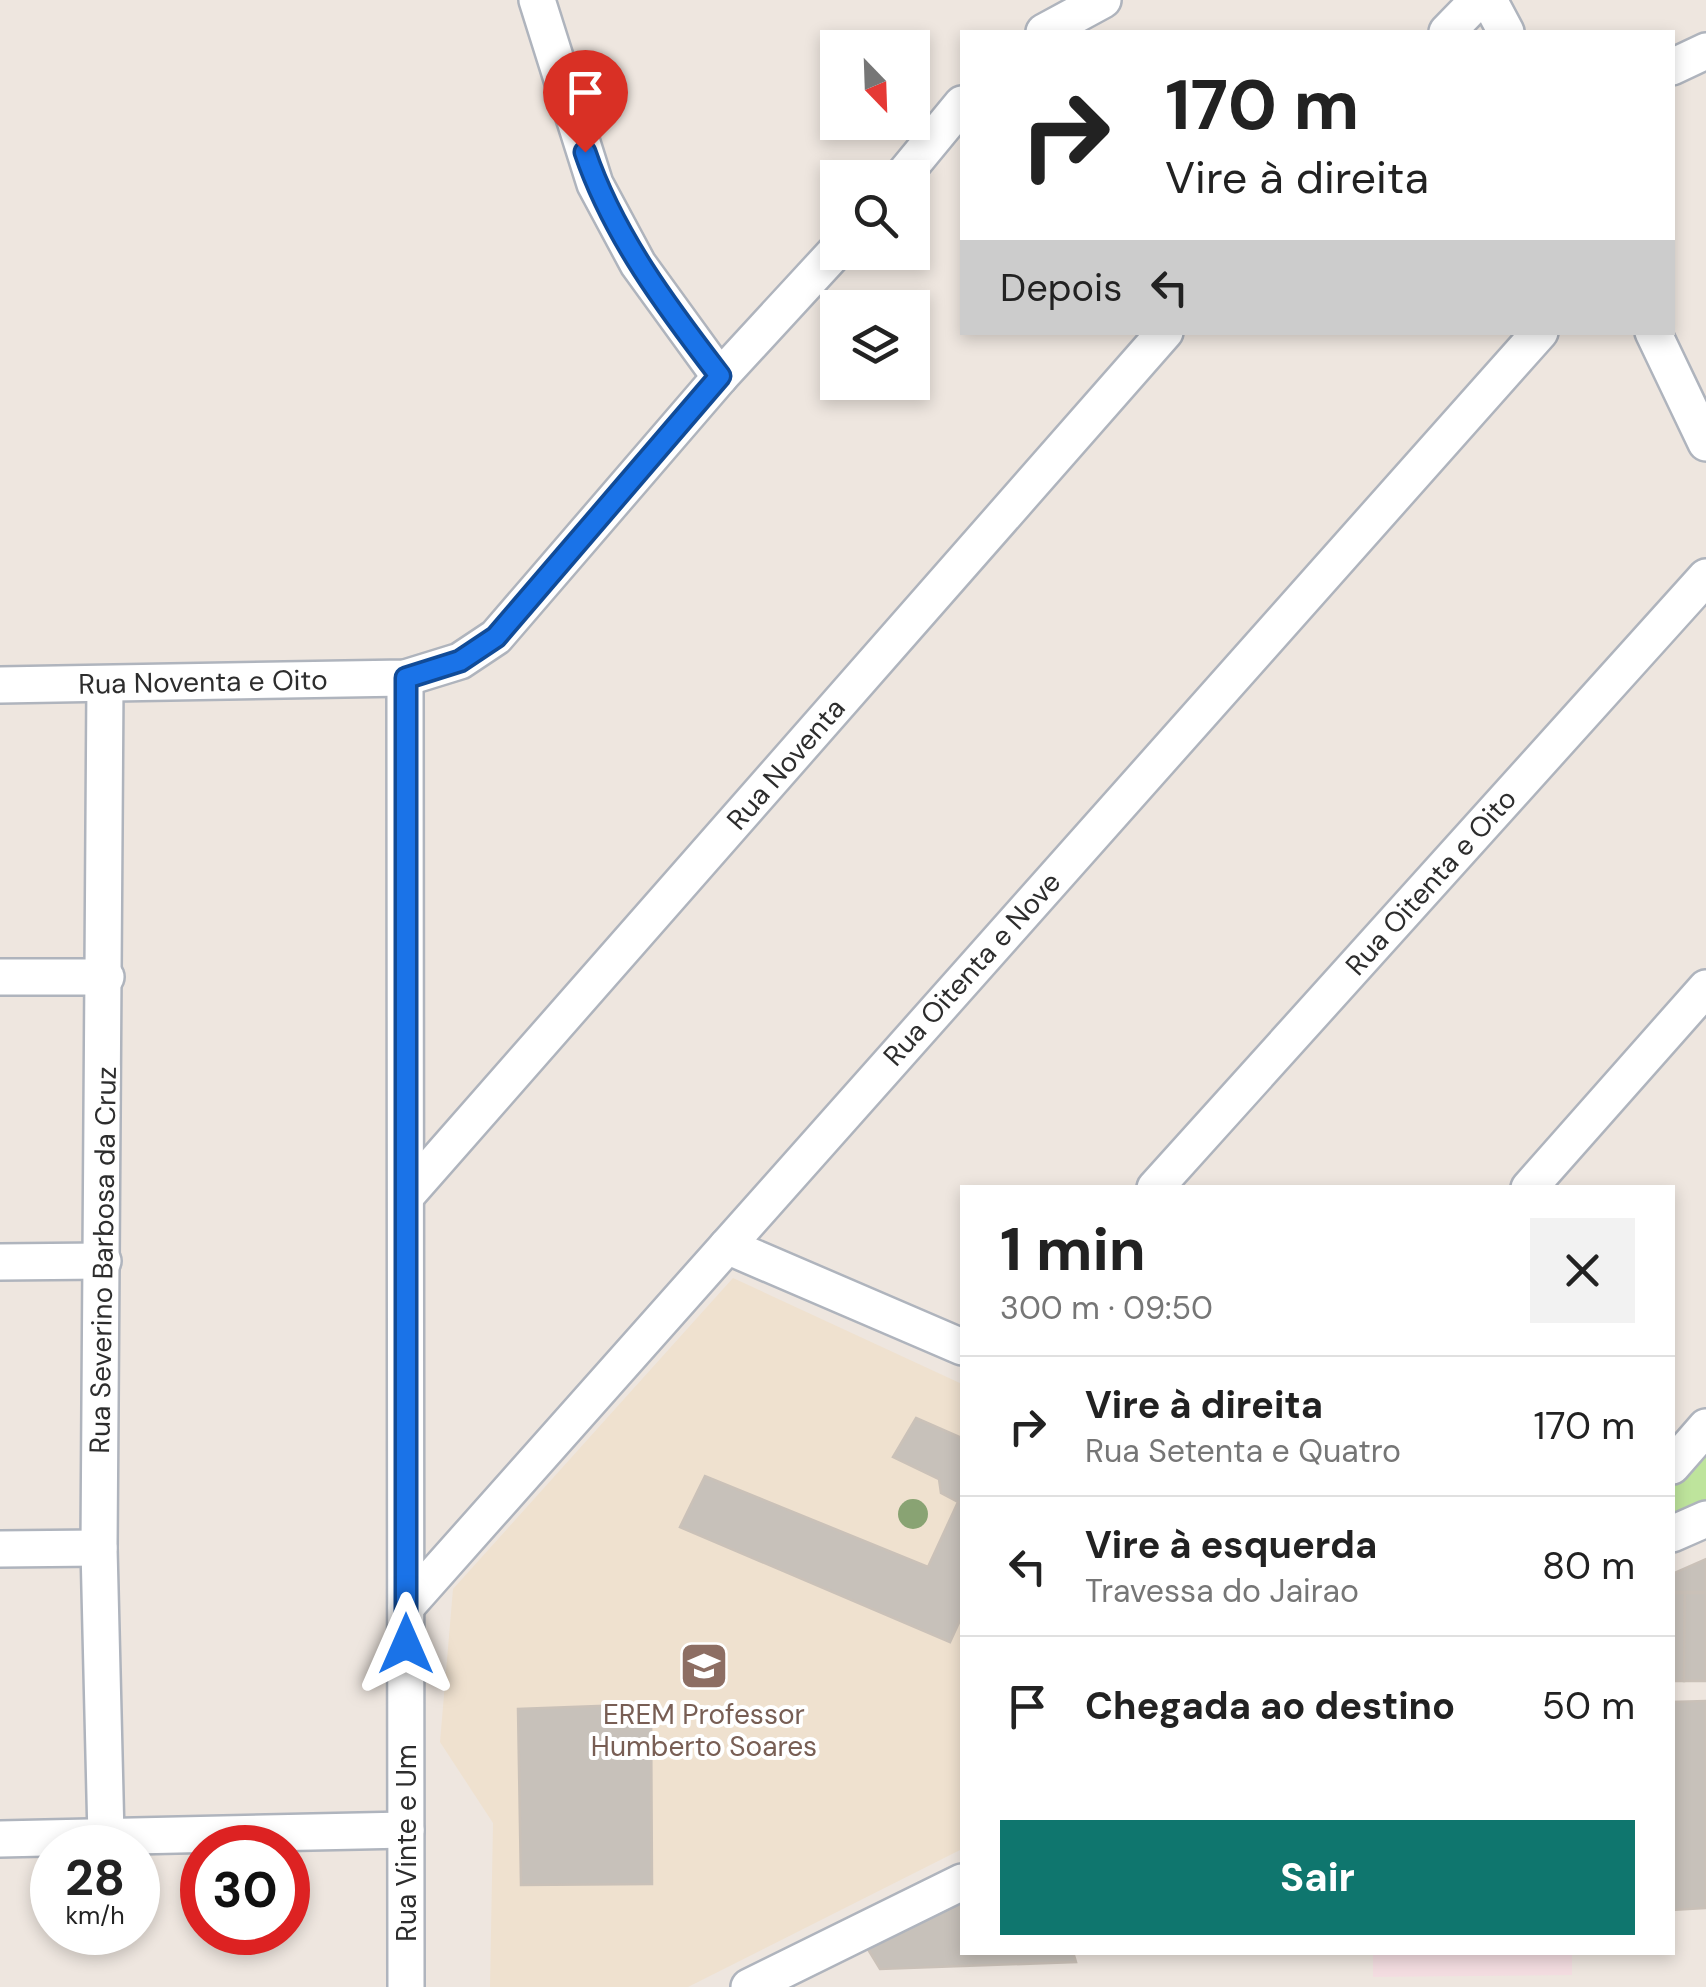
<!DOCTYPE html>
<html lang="pt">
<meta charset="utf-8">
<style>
:root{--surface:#fff;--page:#f2f2f2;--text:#222;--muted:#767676;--line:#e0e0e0;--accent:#0f766e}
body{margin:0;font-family:"DM Sans",sans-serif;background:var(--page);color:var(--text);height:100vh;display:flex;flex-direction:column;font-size:38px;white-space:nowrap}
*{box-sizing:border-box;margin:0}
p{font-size:32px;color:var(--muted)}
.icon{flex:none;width:55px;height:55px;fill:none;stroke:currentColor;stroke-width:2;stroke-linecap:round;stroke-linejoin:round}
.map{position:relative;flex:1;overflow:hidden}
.side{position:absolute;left:960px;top:1185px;width:715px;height:770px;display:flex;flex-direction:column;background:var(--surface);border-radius:0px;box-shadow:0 5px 15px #0003}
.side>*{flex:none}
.top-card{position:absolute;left:960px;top:30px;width:715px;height:305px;border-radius:0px;box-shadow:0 5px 15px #0003;background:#fff;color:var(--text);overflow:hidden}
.needle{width:65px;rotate:157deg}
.buttons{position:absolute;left:820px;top:30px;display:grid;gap:20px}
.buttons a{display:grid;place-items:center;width:110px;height:110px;border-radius:0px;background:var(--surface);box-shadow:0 5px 15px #0003;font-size:50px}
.speed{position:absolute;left:30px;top:1825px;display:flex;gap:20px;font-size:50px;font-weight:700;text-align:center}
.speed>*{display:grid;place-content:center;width:130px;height:130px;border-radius:50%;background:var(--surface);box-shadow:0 5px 15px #0003;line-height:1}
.speed small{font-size:25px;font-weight:400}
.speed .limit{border:15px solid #d22;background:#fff;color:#111}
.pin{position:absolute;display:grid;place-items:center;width:85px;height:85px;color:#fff;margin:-102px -42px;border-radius:50% 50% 50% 0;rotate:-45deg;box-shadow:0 0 10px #0007}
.pin .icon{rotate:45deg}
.me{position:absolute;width:110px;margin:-55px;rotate:0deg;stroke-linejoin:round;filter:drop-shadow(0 0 8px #0008)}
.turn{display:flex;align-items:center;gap:35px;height:210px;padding:0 40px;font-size:45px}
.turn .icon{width:130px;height:130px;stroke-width:2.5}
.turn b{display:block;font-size:70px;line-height:85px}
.then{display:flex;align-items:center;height:95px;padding:0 40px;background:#0003;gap:20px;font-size:38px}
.round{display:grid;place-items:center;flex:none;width:105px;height:105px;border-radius:0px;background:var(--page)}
.head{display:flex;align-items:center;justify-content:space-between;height:170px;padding:0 40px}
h1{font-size:60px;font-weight:700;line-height:75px}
.button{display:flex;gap:20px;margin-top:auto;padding:20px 40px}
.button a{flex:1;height:115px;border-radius:0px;background:var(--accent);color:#fff;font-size:40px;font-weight:700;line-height:115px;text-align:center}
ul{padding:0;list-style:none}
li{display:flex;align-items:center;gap:30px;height:140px;padding:0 40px;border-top:2px solid var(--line)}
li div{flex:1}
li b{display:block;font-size:38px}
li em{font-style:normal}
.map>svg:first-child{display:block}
</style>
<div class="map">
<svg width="1706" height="1987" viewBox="0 0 1706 1987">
<rect width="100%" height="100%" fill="#eee6df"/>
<polygon fill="#efe1cf" points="733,1278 962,1384 962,1849 688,1987 490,1987 493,1823 440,1742 453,1589"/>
<polygon fill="#f4dde1" points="1373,1953 1572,1953 1572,1975 1373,1977"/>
<polygon fill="#bee49c" points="1706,1449 1706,1502 1673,1519 1673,1486"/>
<g fill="#c7c1ba" stroke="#cac1b8" stroke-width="2.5">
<polygon points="916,1418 962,1438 962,1616 950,1642 680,1527 705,1476 928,1567 958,1502 941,1493 939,1479 893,1457"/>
<polygon points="1706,1559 1706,1592 1672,1592 1672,1574"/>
<polygon points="1672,1593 1685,1593 1684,1681 1672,1681"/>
<polygon points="1685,1593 1706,1593 1706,1681 1684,1681"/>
<polygon points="1706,1701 1706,1908 1672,1910 1672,1702"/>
<polygon points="651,1704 652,1884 521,1885 518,1709"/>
<polygon points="962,1899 962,1952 1073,1952 1076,1962 880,1969 866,1946"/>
</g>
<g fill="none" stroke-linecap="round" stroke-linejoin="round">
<g stroke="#afb4bd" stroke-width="40">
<g id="minor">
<polyline points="537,0 595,184 638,264 720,377"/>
<polyline points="1489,0 1506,32"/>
<polyline points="1044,32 1103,0"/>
<polyline points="1447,32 1478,0"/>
<polyline points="1672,67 1706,51"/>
<polyline points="901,178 962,104"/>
<polyline points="1653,332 1706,443"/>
<polyline points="405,678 406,1987"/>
<polyline points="105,684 99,1548 106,1837"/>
<polyline points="0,685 405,678 460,661 496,637 720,377 838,249"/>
<polyline points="0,977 106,977"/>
<polyline points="1155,1188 1706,577"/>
<polyline points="1529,1188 1706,988"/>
<polyline points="406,1196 1165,332"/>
<polyline points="727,1246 962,1347"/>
<polyline points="0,1262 103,1261"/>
<polyline points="1672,1466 1706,1427"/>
<polyline points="1672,1534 1706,1519"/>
<polyline points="0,1549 99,1548"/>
<polyline points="406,1607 1540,332"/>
<polyline points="0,1839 406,1830"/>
<polyline points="749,1987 962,1882"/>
</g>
</g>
<use href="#minor" stroke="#fff" stroke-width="35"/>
</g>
<circle fill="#89a373" cx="913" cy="1514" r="15"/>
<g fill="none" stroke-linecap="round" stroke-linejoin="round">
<g stroke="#114b97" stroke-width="25">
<path id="route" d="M406 1644V678L460 661 496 637 720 376C667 307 613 235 585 152"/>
</g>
<use href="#route" stroke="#1a73e8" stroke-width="18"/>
</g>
<defs>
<g id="school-square" transform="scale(2.5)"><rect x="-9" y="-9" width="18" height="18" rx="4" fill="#8d6e63" stroke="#fff"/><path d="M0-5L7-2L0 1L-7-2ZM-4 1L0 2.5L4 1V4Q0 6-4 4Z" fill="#fff"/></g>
</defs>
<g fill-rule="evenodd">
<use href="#school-square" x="704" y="1666"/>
</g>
<g text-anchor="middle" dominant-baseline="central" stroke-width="8" stroke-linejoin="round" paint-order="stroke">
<g font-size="28" fill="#2d2d2d" stroke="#fff">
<text transform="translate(203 682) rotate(-1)">Rua Noventa e Oito</text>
<text transform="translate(786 764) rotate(-49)">Rua Noventa</text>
<text transform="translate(1431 882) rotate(-48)">Rua Oitenta e Oito</text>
<text transform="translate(972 969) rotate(-48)">Rua Oitenta e Nove</text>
<text transform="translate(103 1260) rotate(-89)">Rua Severino Barbosa da Cruz</text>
<text transform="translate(406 1843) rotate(-90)">Rua Vinte e Um</text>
</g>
<g font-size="28" fill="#785e54" stroke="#fff">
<text x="704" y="1714">EREM Professor<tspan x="704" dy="32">Humberto Soares</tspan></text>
</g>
</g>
</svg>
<div class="buttons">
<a><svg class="needle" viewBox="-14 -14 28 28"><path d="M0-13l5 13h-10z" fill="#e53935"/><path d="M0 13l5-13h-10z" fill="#767676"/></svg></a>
<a><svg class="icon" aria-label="search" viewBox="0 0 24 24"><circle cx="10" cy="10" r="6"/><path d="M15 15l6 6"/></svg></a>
<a><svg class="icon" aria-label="layers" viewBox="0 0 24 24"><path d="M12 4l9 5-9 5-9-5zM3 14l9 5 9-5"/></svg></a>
</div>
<div class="speed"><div>28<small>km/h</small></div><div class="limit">30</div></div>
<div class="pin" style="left:585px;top:152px;background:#d93025"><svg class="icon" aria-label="arrive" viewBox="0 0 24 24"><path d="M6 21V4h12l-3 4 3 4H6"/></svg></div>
<svg class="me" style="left:406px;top:1644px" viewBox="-20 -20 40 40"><path d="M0-17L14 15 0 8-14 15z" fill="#1a73e8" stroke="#fff" stroke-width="4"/></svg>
<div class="top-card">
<div class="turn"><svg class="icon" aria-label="right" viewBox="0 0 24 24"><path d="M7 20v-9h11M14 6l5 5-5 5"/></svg><div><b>170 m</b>Vire à direita</div></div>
<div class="then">Depois<svg class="icon" aria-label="left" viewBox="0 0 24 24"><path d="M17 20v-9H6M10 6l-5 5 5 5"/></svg></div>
</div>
<section class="side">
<div class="head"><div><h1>1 min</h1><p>300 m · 09:50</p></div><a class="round"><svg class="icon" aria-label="close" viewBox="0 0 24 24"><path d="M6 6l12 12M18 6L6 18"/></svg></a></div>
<ul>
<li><svg class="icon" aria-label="right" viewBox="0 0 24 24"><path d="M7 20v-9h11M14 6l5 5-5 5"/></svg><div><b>Vire à direita</b><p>Rua Setenta e Quatro</p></div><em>170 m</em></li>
<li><svg class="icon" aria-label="left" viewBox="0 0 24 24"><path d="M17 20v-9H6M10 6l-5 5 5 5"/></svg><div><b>Vire à esquerda</b><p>Travessa do Jairao</p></div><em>80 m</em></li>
<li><svg class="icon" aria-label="arrive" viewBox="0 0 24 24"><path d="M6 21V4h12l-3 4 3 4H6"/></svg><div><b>Chegada ao destino</b></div><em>50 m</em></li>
</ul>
<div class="button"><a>Sair</a></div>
</section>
</div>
